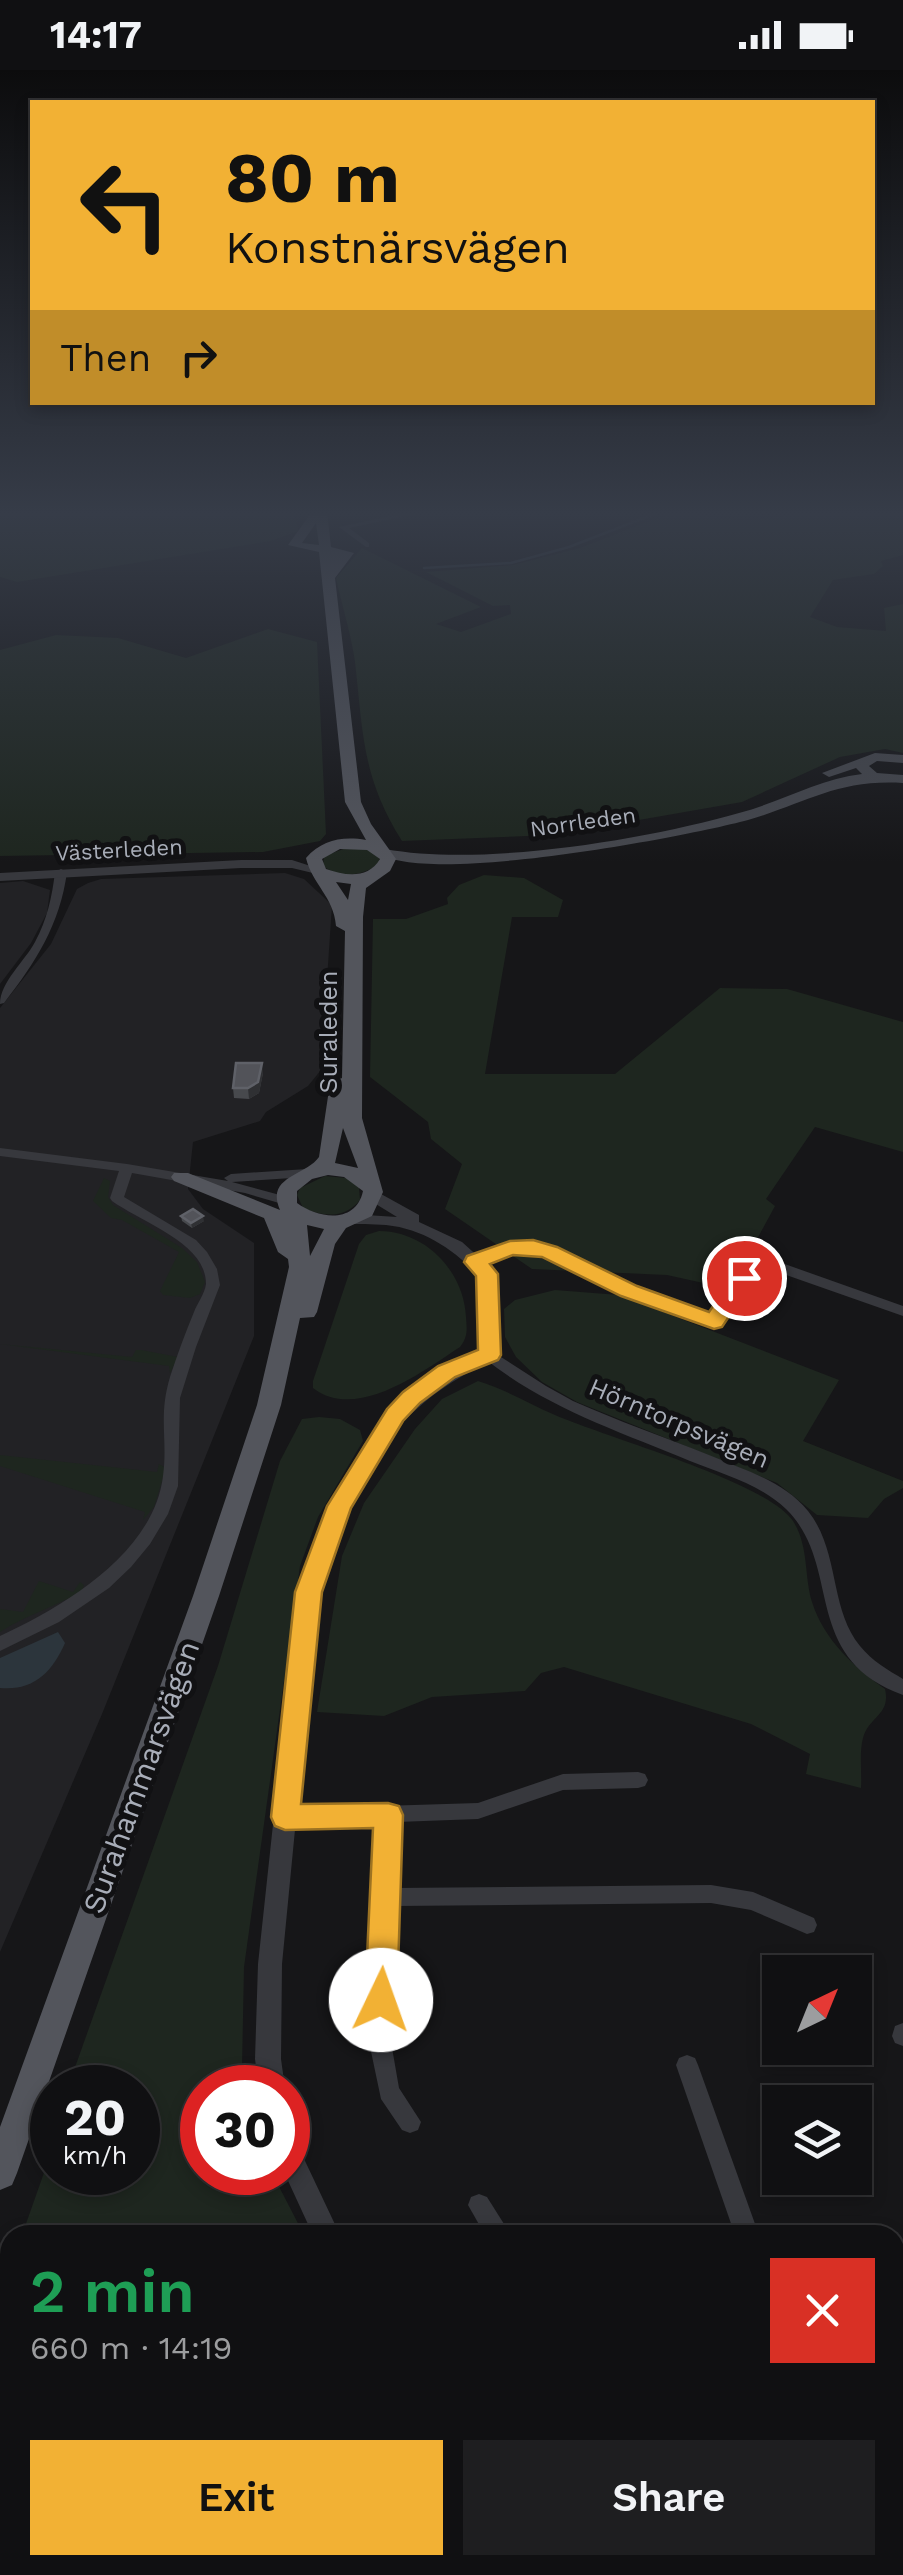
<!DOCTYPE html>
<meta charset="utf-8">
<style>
:root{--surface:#101012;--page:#1e1e20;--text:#f1f3f6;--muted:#9c9d9f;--line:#303032;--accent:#f2b134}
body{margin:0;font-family:"Work Sans",sans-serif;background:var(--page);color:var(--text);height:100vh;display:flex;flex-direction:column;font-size:38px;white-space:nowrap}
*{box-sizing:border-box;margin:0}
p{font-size:32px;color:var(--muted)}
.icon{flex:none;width:55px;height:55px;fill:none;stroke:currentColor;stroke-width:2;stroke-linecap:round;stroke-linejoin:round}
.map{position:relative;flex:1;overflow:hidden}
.drawer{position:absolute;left:0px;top:2155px;width:905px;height:350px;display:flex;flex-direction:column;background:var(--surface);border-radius:30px 30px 0 0;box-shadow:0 5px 15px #0003,0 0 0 2px var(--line)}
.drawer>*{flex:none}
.guide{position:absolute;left:30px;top:30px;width:845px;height:305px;border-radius:0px;box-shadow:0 5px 15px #0003,0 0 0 2px var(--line);background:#f2b134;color:#111;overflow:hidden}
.needle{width:65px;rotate:43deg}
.tools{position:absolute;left:762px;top:1885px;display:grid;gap:20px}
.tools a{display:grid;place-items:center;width:110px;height:110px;border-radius:0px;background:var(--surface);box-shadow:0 5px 15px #0003,0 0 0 2px var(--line);font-size:50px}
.speed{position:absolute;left:30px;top:1995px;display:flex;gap:20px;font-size:50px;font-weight:700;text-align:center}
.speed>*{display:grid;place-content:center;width:130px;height:130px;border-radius:50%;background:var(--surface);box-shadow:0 5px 15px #0003,0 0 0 2px var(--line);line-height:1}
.speed small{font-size:25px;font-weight:400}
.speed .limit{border:15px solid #d22;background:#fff;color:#111}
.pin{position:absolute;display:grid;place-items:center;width:85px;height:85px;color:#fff;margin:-42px;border:5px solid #fff;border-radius:50%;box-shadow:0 2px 10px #0007}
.me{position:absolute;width:110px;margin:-55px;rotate:3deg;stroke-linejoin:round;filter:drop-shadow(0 0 8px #0008)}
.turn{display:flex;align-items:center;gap:35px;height:210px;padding:0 30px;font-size:45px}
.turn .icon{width:130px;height:130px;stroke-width:2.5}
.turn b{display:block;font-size:70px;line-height:85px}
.then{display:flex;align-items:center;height:95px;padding:0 30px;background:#0003;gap:20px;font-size:38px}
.round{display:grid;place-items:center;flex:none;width:105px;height:105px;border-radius:0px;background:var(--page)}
.head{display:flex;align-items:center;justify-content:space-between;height:170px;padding:0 30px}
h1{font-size:60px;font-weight:600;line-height:75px;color:#1e9e55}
.primary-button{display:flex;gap:20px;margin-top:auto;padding:20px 30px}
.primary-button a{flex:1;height:115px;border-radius:0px;background:var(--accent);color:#111;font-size:40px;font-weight:600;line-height:115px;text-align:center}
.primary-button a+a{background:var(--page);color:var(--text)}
.status{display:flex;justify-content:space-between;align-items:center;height:70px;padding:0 50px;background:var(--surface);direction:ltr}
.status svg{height:28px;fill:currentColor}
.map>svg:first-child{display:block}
</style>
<div class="status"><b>14:17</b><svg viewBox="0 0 49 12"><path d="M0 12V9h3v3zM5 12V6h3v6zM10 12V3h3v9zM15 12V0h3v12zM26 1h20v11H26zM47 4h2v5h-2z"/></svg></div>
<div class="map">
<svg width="903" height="2505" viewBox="0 0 903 2505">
<rect width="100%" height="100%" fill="#161618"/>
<g fill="#222225">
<polygon points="285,803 304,809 332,835 321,1000 308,1016 266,1042 260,1051 193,1072 188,1119 203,1139 254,1173 254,1266 102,1644 0,1882 0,938 51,874 77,819 88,813 101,809"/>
<polygon points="23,811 50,820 47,843 31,873 0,914 0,813"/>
</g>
<g fill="#1e261f">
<polygon points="0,441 295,441 298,461 271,471 17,512 0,507"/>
<path d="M675 441 742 451 821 441H903V485L881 491 883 496 874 504 833 510 810 547 837 557 886 561 884 538 903 534V683L885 679 840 687 742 732 553 765 402 771C362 708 363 663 355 592 351 564 342 536 336 508L362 478 481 537 436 554 461 562 511 544 510 535 493 536 426 502 513 495 580 478Z"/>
<polygon points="268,559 317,572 326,764 320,771 263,782 0,786 0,580 56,565 118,568 186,588"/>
<path d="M349 777 371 780 379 788V794C362 806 340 809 323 796L324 786Z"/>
<polygon points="484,805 524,808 563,830 558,847 512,847 485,1004 615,1004 720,918 787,919 903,952 903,1082 815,1057 766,1129 775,1136 742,1197 726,1218 667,1205 532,1199 445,1139 462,1094 431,1069 428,1052 370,1007 373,849 406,849 448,834 447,828 459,815"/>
<path d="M325 1106 346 1108 359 1117 360 1130C344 1149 325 1147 303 1138L297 1125 300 1118Z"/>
<polygon points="104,1108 110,1111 108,1127 113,1135 182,1178 197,1192 205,1212 200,1224 190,1228 163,1225 160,1221 179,1182 122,1150 111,1148 93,1131"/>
<path d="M379 1161C426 1161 464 1202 466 1247 467 1260 468 1267 460 1277 423 1301 357 1352 313 1318V1311L359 1174 366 1165Z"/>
<polygon points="555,1220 619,1225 839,1310 803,1371 903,1411 903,1418 884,1429 868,1448 817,1445 777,1413 577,1332 542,1312 516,1287 505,1267 504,1239 515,1230"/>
<polygon points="0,1274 132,1287 136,1280 141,1280 178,1287 170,1303 169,1296"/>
<path d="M478 1311C505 1319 529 1334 555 1345 605 1367 767 1412 793 1451 809 1476 804 1506 812 1532 824 1570 854 1597 885 1619 891 1645 869 1646 863 1668 859 1683 862 1702 861 1718L806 1704 810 1684 751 1654 564 1597 541 1603 525 1621 432 1627 384 1646 317 1642 342 1486 364 1433 415 1359 442 1329Z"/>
<polygon points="319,1347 340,1349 360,1360 363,1371 318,1447 300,1496 244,1897 242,1998 246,2017 202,2018 202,2102 272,2103 304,2165 22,2165 52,2080 52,2102 138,2102 138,2018 68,2017 218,1596 280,1391 302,1349"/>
<polygon points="0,1385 157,1402 159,1394 166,1398 154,1437 143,1450 145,1442 0,1396"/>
<path d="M39 1511 73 1522 80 1512 84 1515 82 1521C55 1537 26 1545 0 1562V1539L23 1542Z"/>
<polygon points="10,2198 10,2495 503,2495 504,2505 0,2505 0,2225"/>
</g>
<path fill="#2c353c" d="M58 1562 65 1573C52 1602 34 1621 0 1618V1588Z"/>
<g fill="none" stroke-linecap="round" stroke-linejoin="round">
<polyline stroke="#2c353c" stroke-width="2.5" points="424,498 511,493 569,477 662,441"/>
<g fill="#37383d" fill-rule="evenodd">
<polygon points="414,441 429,441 349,458 369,473 369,477 366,477 339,457"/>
<path d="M61 799 67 802C60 854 36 892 4 933L0 934C0 912 25 891 35 872 47 850 52 827 55 802Z"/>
<path d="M0 1078 127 1094 228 1111 224 1108 231 1104 307 1099 314 1103 307 1107 232 1112 291 1128 293 1131 286 1135 245 1123 132 1103 124 1127 196 1170 207 1182 217 1199 220 1215 196 1277 180 1328 178 1416 168 1444 150 1474 131 1497 109 1518 59 1552 0 1581V1566C63 1537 154 1483 163 1406 168 1369 158 1347 170 1307 177 1285 185 1264 194 1242 197 1234 205 1223 206 1214 206 1209 205 1204 203 1199 192 1169 137 1149 112 1131L110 1128 119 1101 0 1086Z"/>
<polygon points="533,1172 634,1218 711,1245 739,1204 759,1189 779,1192 903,1236 903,1246 772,1200 762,1199 749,1210 719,1256 714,1257 624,1224 531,1182 512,1183 475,1196 468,1191 470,1188 510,1173"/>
<path d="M490 1280 546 1316 573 1331C618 1351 664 1367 709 1385 744 1400 784 1411 808 1441 840 1481 829 1538 860 1576 872 1591 888 1600 903 1609V1625C799 1587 844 1496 786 1439 760 1414 722 1404 690 1391 618 1361 547 1338 485 1289L482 1285Z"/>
<polygon points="638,1702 645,1704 648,1710 645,1716 638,1718 563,1720 478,1749 397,1752 395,1818 711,1815 753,1822 814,1848 817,1855 814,1862 807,1864 751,1840 711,1833 395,1836 391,1972 399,2018 421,2052 418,2060 410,2063 402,2060 381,2029 369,1972 378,1752 285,1755 278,1753 275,1747 278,1741 285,1739 478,1733 563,1704"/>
<polygon points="903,1953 903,1976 895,1973 892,1966 895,1956"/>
<polygon points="687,1985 695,1988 698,1995 759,2165 735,2165 676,1995 679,1988"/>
<polygon points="479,2124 487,2127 511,2165 485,2165 468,2135 471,2127"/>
<polygon points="903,2417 903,2445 895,2449 895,2421"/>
<polygon points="554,2495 610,2495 616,2505 560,2505"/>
<polygon points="659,2495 739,2495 742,2505 653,2505"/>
</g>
<g fill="#37383d" fill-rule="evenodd">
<polygon points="241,790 292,790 323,800 317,804 292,798 241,798 0,811 0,803"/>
<path d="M372 1119 419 1145V1152L462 1172 493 1200 495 1204 499 1285 496 1289C388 1336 350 1414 318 1522L282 1894 281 1989 285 2018H259L255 1989 258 1894 298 1522 323 1448 364 1374 389 1343 416 1317 448 1296 481 1282 479 1205C452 1179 424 1159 386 1155 372 1154 358 1155 344 1153L342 1149 350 1144 397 1147 366 1128 364 1124Z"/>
<polygon points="288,2070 297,2074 340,2165 313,2165 284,2102 288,2102"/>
<polygon points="544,2495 574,2495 576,2505 546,2505"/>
</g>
<path fill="#45474d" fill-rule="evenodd" d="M875 683 903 685V693L877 691 869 696 877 703 903 705V713C837 709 807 733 748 750 685 767 427 816 378 783L385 779C482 797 644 770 739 743 781 732 819 709 862 704L856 698 829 707 822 703Z"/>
<path fill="#53555c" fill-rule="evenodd" d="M315 441H327L331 477 354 483 335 508 361 732 371 754 396 789 390 801 366 818 363 847 362 1048 383 1122 372 1146 346 1158 335 1174 317 1242 314 1247 300 1248 281 1335 219 1526 17 2103 12 2115 0 2120V2057L193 1526 257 1335 289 1197 288 1189 278 1182 264 1148 174 1111 171 1107 174 1103H188L280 1140C265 1106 306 1106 319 1087L330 1013 342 1008 345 861 336 856C334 827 312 814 306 788 322 770 342 766 366 770L345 732 319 482 288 475 309 446H316ZM316 453 319 475 302 473ZM340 779 367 780 380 789C368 809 346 806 326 799L322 789ZM336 812 351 814 348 830ZM343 1058 358 1098 335 1093ZM328 1105 344 1107 363 1121C356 1154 319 1149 297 1133V1121L312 1109ZM307 1155 324 1159 310 1186Z"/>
</g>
<g fill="#47494d">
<polygon points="263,1003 259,1023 249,1029 234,1028 233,1018"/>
<polygon points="181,1146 204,1151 192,1158 182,1151"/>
</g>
<g fill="#2f3033">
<polygon points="262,993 263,1003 259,1023 249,1029 248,1018"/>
<polygon points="203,1146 204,1151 192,1158 191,1153"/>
</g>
<g fill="#525359" stroke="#5f6168" stroke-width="2.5">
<polygon points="236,993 262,993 258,1012 248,1018 233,1018"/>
<polygon points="193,1139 203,1146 191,1153 181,1146"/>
</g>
<linearGradient id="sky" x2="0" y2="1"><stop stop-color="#0c0c0d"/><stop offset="0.56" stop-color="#363c48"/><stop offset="1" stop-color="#363c48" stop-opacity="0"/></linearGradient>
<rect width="903" height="792" fill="url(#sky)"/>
<polygon fill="#f2b134" stroke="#9d7322" stroke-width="2.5" points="533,1170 557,1177 637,1216 709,1242 736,1202 752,1202 755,1208 722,1257 714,1259 621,1226 542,1187 513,1185 490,1194 498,1204 501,1285 498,1290 455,1307 420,1333 403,1351 351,1438 322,1522 301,1734 388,1733 399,1736 403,1745 397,1930 392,1940 381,1944 369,1940 365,1930 373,1758 285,1760 275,1756 271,1747 295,1522 327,1436 387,1339 403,1322 438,1296 478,1280 476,1206 464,1192 467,1186 510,1171"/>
<g text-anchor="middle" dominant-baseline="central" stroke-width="10" stroke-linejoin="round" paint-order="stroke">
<g font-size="22" fill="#a8adb8" stroke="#111113">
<text transform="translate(583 752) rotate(-8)">Norrleden</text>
<text transform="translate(119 780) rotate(-3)">Västerleden</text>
</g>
<g font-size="25" fill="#a8adb8" stroke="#111113">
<text transform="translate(328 962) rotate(-90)">Suraleden</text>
<text transform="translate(679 1353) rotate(23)">Hörntorpsvägen</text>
</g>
<g font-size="30" fill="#a8adb8" stroke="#111113">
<text transform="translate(141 1707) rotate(-70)">Surahammarsvägen</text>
</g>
</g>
</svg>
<div class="tools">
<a><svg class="needle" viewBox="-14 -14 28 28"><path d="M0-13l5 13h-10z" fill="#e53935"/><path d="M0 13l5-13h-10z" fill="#9c9d9f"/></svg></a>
<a><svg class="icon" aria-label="layers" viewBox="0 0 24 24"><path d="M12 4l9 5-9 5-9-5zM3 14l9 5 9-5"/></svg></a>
</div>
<div class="speed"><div>20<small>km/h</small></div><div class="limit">30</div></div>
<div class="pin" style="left:744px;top:1208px;background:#d93025"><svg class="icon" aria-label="arrive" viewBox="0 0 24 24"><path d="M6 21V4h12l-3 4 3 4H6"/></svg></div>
<svg class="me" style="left:381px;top:1930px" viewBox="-20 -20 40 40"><circle r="19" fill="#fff"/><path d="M0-13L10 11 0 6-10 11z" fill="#f2b134"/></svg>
<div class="guide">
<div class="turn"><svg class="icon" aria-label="left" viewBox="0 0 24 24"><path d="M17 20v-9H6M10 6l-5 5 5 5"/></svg><div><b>80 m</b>Konstnärsvägen</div></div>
<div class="then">Then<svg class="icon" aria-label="right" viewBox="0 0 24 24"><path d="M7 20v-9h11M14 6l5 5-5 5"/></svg></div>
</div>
<section class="drawer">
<div class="head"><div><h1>2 min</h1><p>660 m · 14:19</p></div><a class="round" style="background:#d93025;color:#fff"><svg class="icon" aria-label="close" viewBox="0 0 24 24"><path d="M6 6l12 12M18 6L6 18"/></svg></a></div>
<div class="primary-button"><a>Exit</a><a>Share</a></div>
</section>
</div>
